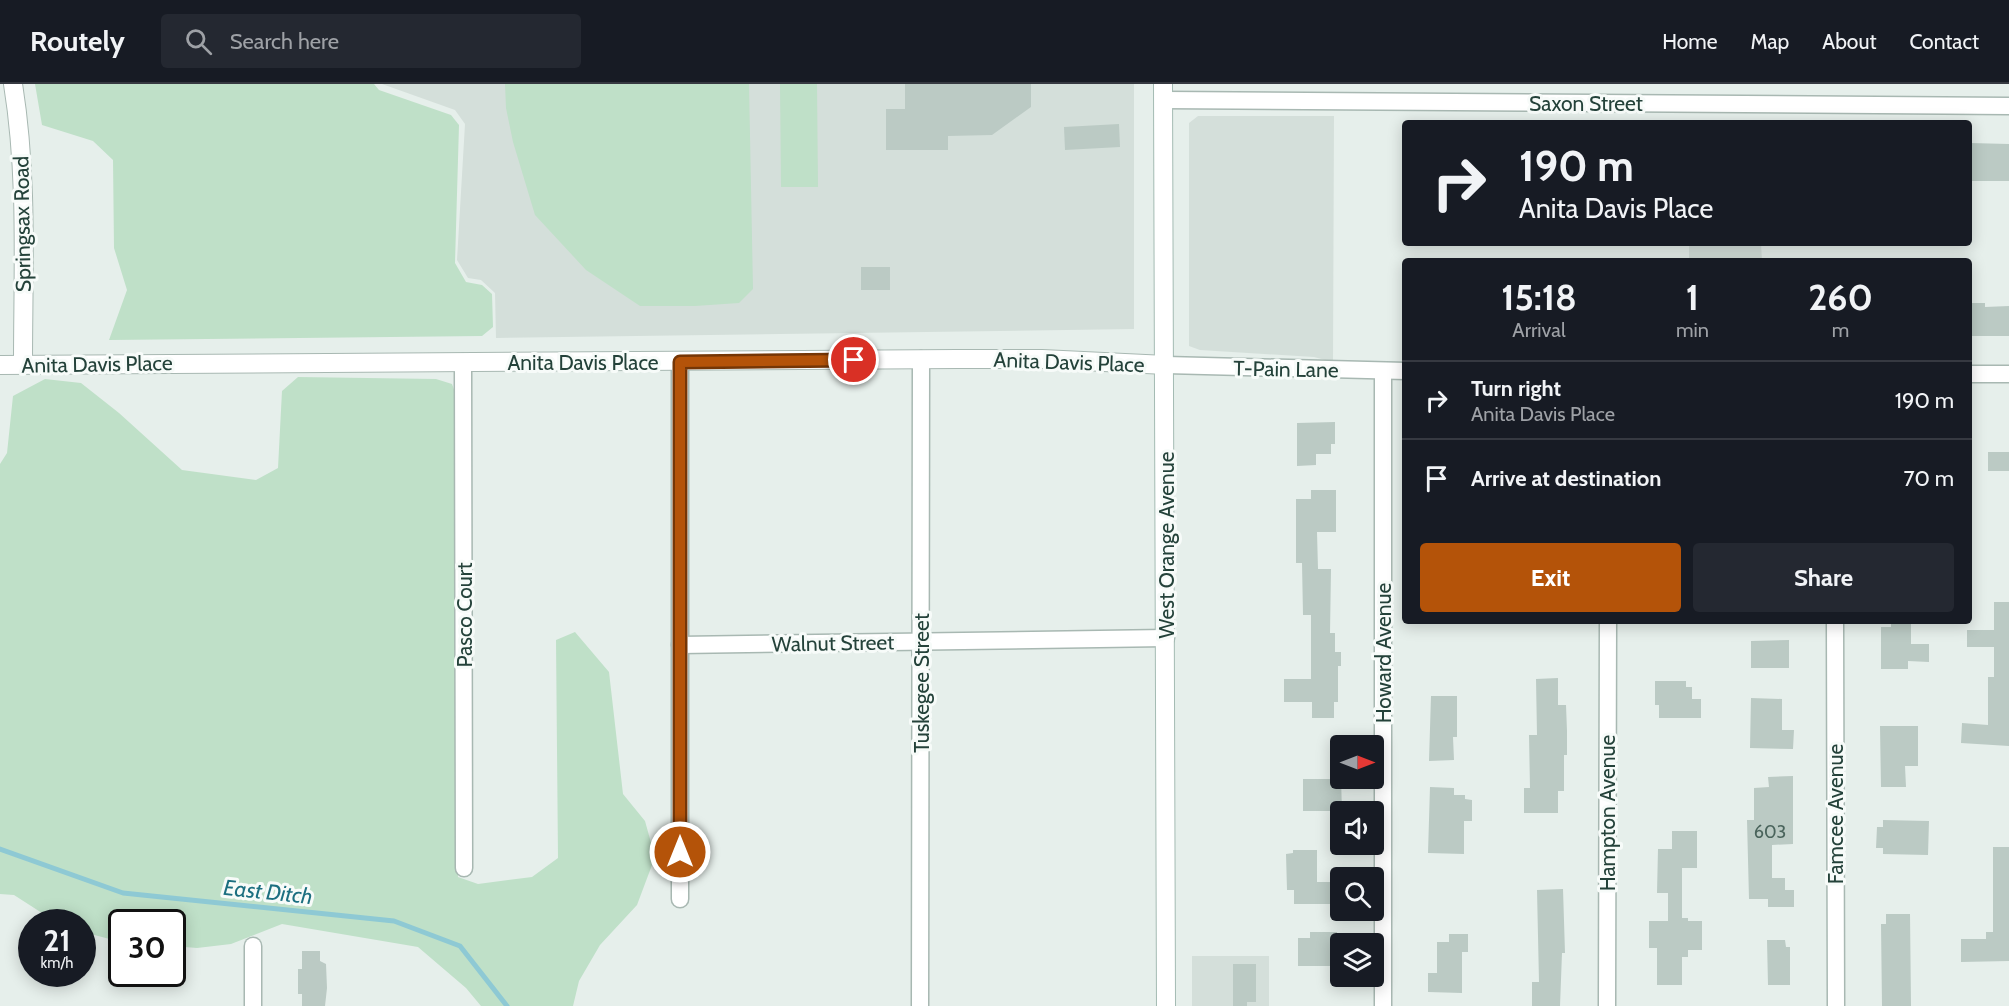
<!DOCTYPE html>
<style>
:root{--surface:#171b24;--page:#242831;--text:#f1f3f6;--muted:#9ea1a6;--line:#363941;--accent:#b45309}
body{margin:0;font-family:Cabin,sans-serif;background:var(--page);color:var(--text);height:100vh;display:flex;flex-direction:column;font-size:22px;white-space:nowrap}
*{box-sizing:border-box;margin:0}
p{font-size:20px;color:var(--muted)}
.icon{flex:none;width:33px;height:33px;fill:none;stroke:currentColor;stroke-width:2;stroke-linecap:round;stroke-linejoin:round}
.map{position:relative;flex:1;overflow:hidden}
.details{position:absolute;left:1402px;top:174px;width:570px;height:366px;display:flex;flex-direction:column;background:var(--surface);border-radius:6px;box-shadow:0 3px 15px #0003}
.details>*{flex:none}
.guide{position:absolute;left:1402px;top:36px;width:570px;height:126px;border-radius:6px;box-shadow:0 3px 15px #0003;background:#171b24;color:var(--text);overflow:hidden}
.needle{width:39px;rotate:90deg}
.controls{position:absolute;left:1330px;top:651px;display:grid;gap:12px}
.controls a{display:grid;place-items:center;width:54px;height:54px;border-radius:6px;background:var(--surface);box-shadow:0 3px 15px #0003;font-size:30px}
.speed{position:absolute;left:18px;top:825px;display:flex;gap:12px;font-size:30px;font-weight:700;text-align:center}
.speed>*{display:grid;place-content:center;width:78px;height:78px;border-radius:50%;background:var(--surface);box-shadow:0 3px 15px #0003;line-height:1}
.speed small{font-size:15px;font-weight:400}
.speed .limit{border:3px solid #111;border-radius:9px;background:#fff;color:#111}
.pin{position:absolute;display:grid;place-items:center;width:51px;height:51px;color:#fff;margin:-26px;border:3px solid #fff;border-radius:50%;box-shadow:0 2px 6px #0007}
.me{position:absolute;width:66px;margin:-33px;rotate:0deg;stroke-linejoin:round;filter:drop-shadow(0 0 4px #0008)}
.turn{display:flex;align-items:center;gap:21px;height:126px;padding:0 18px;font-size:27px}
.turn .icon{width:78px;height:78px;stroke-width:2.5}
.turn b{display:block;font-size:42px;line-height:51px}
.eta{display:flex;justify-content:space-evenly;align-items:center;height:102px;text-align:center}
.eta b{font-size:36px;font-weight:800;line-height:42px}
.cta{display:flex;gap:12px;margin-top:auto;padding:12px 18px}
.cta a{flex:1;height:69px;border-radius:6px;background:var(--accent);color:#fff;font-size:24px;font-weight:800;line-height:69px;text-align:center}
.cta a+a{background:var(--page);color:var(--text)}
ul{padding:0;list-style:none}
li{display:flex;align-items:center;gap:18px;height:78px;padding:0 18px;border-top:2px solid var(--line)}
li div{flex:1}
li b{display:block;font-size:22px}
li em{font-style:normal}
header{display:flex;align-items:center;gap:36px;box-sizing:border-box;height:84px;padding:0 30px;background:var(--surface);border-bottom:2px solid var(--line)}
header strong{font-size:28px}
nav{display:flex;gap:33px;margin-inline-start:auto;font-size:21px}
.search{width:420px;height:54px;background:var(--page);display:flex;align-items:center;gap:15px;box-sizing:border-box;padding:0 21px;border-radius:6px;color:var(--muted);font-size:22px}
.map>svg:first-child{display:block}
</style>
<header>
<strong>Routely</strong>
<div class="search"><svg class="icon" aria-label="search" viewBox="0 0 24 24"><circle cx="10" cy="10" r="6"/><path d="M15 15l6 6"/></svg>Search here</div>
<nav><a>Home</a><a>Map</a><a>About</a><a>Contact</a></nav>
</header>
<div class="map">
<svg width="2009" height="922" viewBox="0 0 2009 922">
<rect width="100%" height="100%" fill="#e6efeb"/>
<g fill="#d4dfda">
<polygon points="382,0 1134,0 1134,245 496,254 495,209 481,196 468,194 457,176 465,40 455,26"/>
<polygon points="1198,32 1334,32 1333,278 1314,273 1200,266 1189,262 1189,39"/>
<polygon points="1689,159 1761,159 1762,177 1689,177"/>
<rect x="1192" y="872" width="77" height="50"/>
</g>
<g fill="#bfe0c8">
<polygon points="35,0 374,0 379,6 451,31 459,41 455,179 466,198 482,201 492,210 493,243 482,252 109,256 127,206 114,164 113,76 93,57 42,41"/>
<polygon points="505,0 749,0 753,205 739,219 695,222 640,222 586,186 535,131 513,58 506,24"/>
<polygon points="780,0 817,0 818,103 781,103"/>
<polygon points="298,293 436,295 452,300 456,311 458,793 478,800 532,793 558,774 556,556 575,548 609,588 623,710 645,737 655,773 637,821 600,861 579,897 573,922 481,922 466,904 418,863 282,840 231,860 197,864 173,862 172,838 122,838 121,858 83,848 82,838 56,838 14,811 0,810 0,380 7,369 13,312 45,295 81,299 119,329 182,386 256,396 278,384 282,307"/>
</g>
<g fill="none" stroke-linecap="round" stroke-linejoin="round">
<polyline stroke="#8ec9d4" stroke-width="5" points="0,765 123,809 394,837 460,862 507,922"/>
</g>
<g fill="#bbcac4">
<polygon points="905,0 1031,0 1031,23 992,51 948,52 948,66 886,66 886,25 905,25"/>
<polygon points="1119,40 1120,63 1065,66 1064,43"/>
<polygon points="1970,59 2009,60 2009,97 1970,97"/>
<rect x="861" y="183" width="29" height="23"/>
<polygon points="1970,219 1985,219 1985,223 2009,222 2009,252 1970,252"/>
<polygon points="1335,338 1335,360 1331,360 1331,370 1316,370 1316,381 1297,382 1297,339"/>
<rect x="1988" y="368" width="21" height="19"/>
<polygon points="1311,406 1336,406 1336,448 1317,448 1318,485 1331,485 1330,549 1335,549 1335,568 1341,568 1341,582 1338,582 1338,618 1334,618 1334,634 1312,634 1312,618 1284,618 1284,595 1311,595 1311,531 1303,531 1302,479 1296,479 1296,415 1311,415"/>
<polygon points="1994,518 2009,518 2009,662 1961,659 1962,639 1988,641 1988,593 1994,593 1994,563 1967,563 1967,546 1994,546"/>
<polygon points="1891,540 1911,540 1911,560 1929,560 1929,578 1908,577 1908,585 1881,585 1881,543 1891,543"/>
<polygon points="1789,556 1789,584 1751,584 1751,557"/>
<polygon points="1558,594 1558,621 1566,621 1567,647 1567,671 1564,671 1564,707 1558,707 1558,729 1524,729 1524,704 1530,704 1529,651 1537,651 1536,595"/>
<polygon points="1655,597 1686,597 1686,603 1692,603 1692,615 1701,615 1701,634 1659,634 1659,621 1655,621"/>
<polygon points="1431,612 1457,612 1457,653 1453,653 1454,676 1429,677"/>
<polygon points="1751,614 1782,615 1782,646 1794,646 1793,665 1750,664"/>
<polygon points="1880,642 1918,642 1918,682 1905,682 1906,703 1881,703"/>
<polygon points="1793,692 1793,760 1772,761 1772,794 1785,794 1785,806 1794,806 1794,823 1768,823 1768,815 1749,815 1747,736 1754,736 1754,704 1769,703 1768,693"/>
<polygon points="1303,695 1341,695 1342,727 1303,727"/>
<polygon points="1430,703 1454,704 1454,711 1465,711 1465,715 1472,716 1472,737 1464,737 1464,770 1428,769"/>
<polygon points="1883,736 1929,737 1928,771 1883,770 1883,764 1876,764 1877,743 1883,743"/>
<polygon points="1672,747 1697,747 1697,784 1682,784 1682,834 1688,834 1688,837 1702,837 1702,866 1688,866 1688,873 1682,873 1682,901 1657,901 1657,864 1649,864 1649,837 1668,837 1668,809 1657,809 1658,765 1672,765"/>
<polygon points="1993,763 2009,763 2009,877 1961,878 1961,855 1986,855 1986,848 1993,848"/>
<polygon points="1293,766 1317,766 1317,798 1337,798 1337,820 1294,820 1294,806 1287,806 1286,770 1293,769"/>
<polygon points="1563,805 1565,869 1562,869 1560,922 1532,922 1532,898 1539,898 1537,806"/>
<polygon points="1886,830 1910,830 1911,922 1882,922 1881,840 1886,840"/>
<polygon points="1310,848 1337,848 1337,882 1298,882 1298,854 1310,854"/>
<polygon points="1449,850 1468,850 1468,868 1462,868 1462,909 1428,908 1428,889 1437,889 1437,858 1449,858"/>
<polygon points="1767,856 1785,856 1786,863 1790,863 1790,901 1768,901"/>
<polygon points="302,867 320,867 320,877 326,880 327,904 325,922 302,922 302,910 298,910 298,885 302,885"/>
<polygon points="1233,880 1256,880 1256,918 1247,918 1247,922 1233,922"/>
</g>
<g fill="none" stroke-linecap="round" stroke-linejoin="round">
<g stroke="#a8b8b2" stroke-width="19">
<g id="minor">
<polyline points="1164,16 2009,22"/>
<polyline points="463,278 464,784"/>
<polyline points="680,278 680,815"/>
<polyline points="1166,281 1406,287"/>
<polyline points="1383,287 1383,922"/>
<polyline points="1970,290 2009,290"/>
<polyline points="1835,537 1836,922"/>
<polyline points="680,561 1166,554"/>
<polyline points="253,922 253,862"/>
<polyline points="920,922 921,275"/>
<polyline points="1607,922 1608,537"/>
</g>
</g>
<g stroke="#a8b8b2" stroke-width="20">
<g id="tertiary">
<path d="M13 0C28 93 23 187 23 280"/>
<polyline points="0,281 957,275 1042,275 1166,281"/>
</g>
</g>
<g stroke="#a4bbb3" stroke-width="20">
<polyline id="secondary" points="1163,0 1166,922"/>
</g>
<use href="#minor" stroke="#fff" stroke-width="16"/>
<use href="#tertiary" stroke="#fff" stroke-width="18"/>
<use href="#secondary" stroke="#fff" stroke-width="18"/>
</g>
<g fill="none" stroke-linecap="round" stroke-linejoin="round">
<g stroke="#753606" stroke-width="15">
<polyline id="route" points="680,768 680,278 854,276"/>
</g>
<use href="#route" stroke="#b45309" stroke-width="10"/>
</g>
<g text-anchor="middle" dominant-baseline="central" stroke-width="6" stroke-linejoin="round" paint-order="stroke">
<g font-size="18" fill="#4a645c">
<text x="1770" y="748">603</text>
</g>
<g font-size="21" fill="#24423a" stroke="#f7fbf9">
<text x="1586" y="19">Saxon Street</text>
<text transform="translate(22 140) rotate(-91)">Springsax Road</text>
<text x="583" y="278">Anita Davis Place</text>
<text transform="translate(1069 278) rotate(2)">Anita Davis Place</text>
<text transform="translate(97 280) rotate(-1)">Anita Davis Place</text>
<text transform="translate(1286 285) rotate(1)">T-Pain Lane</text>
<text transform="translate(1166 461) rotate(-90)">West Orange Avenue</text>
<text transform="translate(464 531) rotate(-90)">Pasco Court</text>
<text transform="translate(833 559) rotate(-1)">Walnut Street</text>
<text transform="translate(1383 569) rotate(-90)">Howard Avenue</text>
<text transform="translate(921 599) rotate(-90)">Tuskegee Street</text>
<text transform="translate(1607 729) rotate(-90)">Hampton Avenue</text>
<text transform="translate(1835 730) rotate(-90)">Famcee Avenue</text>
</g>
<g font-size="22" font-style="italic" fill="#1c6f80" stroke="#f7fbf9">
<text transform="translate(268 808) rotate(6)">East Ditch</text>
</g>
</g>
</svg>
<div class="controls">
<a><svg class="needle" viewBox="-14 -14 28 28"><path d="M0-13l5 13h-10z" fill="#e53935"/><path d="M0 13l5-13h-10z" fill="#9ea1a6"/></svg></a>
<a><svg class="icon" aria-label="sound" viewBox="0 0 24 24"><path d="M4 9h4l5-4v14l-5-4H4zM17 9q2 3 0 6"/></svg></a>
<a><svg class="icon" aria-label="search" viewBox="0 0 24 24"><circle cx="10" cy="10" r="6"/><path d="M15 15l6 6"/></svg></a>
<a><svg class="icon" aria-label="layers" viewBox="0 0 24 24"><path d="M12 4l9 5-9 5-9-5zM3 14l9 5 9-5"/></svg></a>
</div>
<div class="speed"><div>21<small>km/h</small></div><div class="limit">30</div></div>
<div class="pin" style="left:854px;top:276px;background:#d93025"><svg class="icon" aria-label="arrive" viewBox="0 0 24 24"><path d="M6 21V4h12l-3 4 3 4H6"/></svg></div>
<svg class="me" style="left:680px;top:768px" viewBox="-20 -20 40 40"><circle r="17" fill="#b45309" stroke="#fff" stroke-width="3"/><path d="M0-11L8 9 0 5-8 9z" fill="#fff"/></svg>
<div class="guide">
<div class="turn"><svg class="icon" aria-label="right" viewBox="0 0 24 24"><path d="M7 20v-9h11M14 6l5 5-5 5"/></svg><div><b>190 m</b>Anita Davis Place</div></div>
</div>
<section class="details">
<div class="eta">
<div><b>15:18</b><p>Arrival</p></div>
<div><b>1</b><p>min</p></div>
<div><b>260</b><p>m</p></div>
</div>
<ul>
<li><svg class="icon" aria-label="right" viewBox="0 0 24 24"><path d="M7 20v-9h11M14 6l5 5-5 5"/></svg><div><b>Turn right</b><p>Anita Davis Place</p></div><em>190 m</em></li>
<li><svg class="icon" aria-label="arrive" viewBox="0 0 24 24"><path d="M6 21V4h12l-3 4 3 4H6"/></svg><div><b>Arrive at destination</b></div><em>70 m</em></li>
</ul>
<div class="cta"><a>Exit</a><a>Share</a></div>
</section>
</div>
